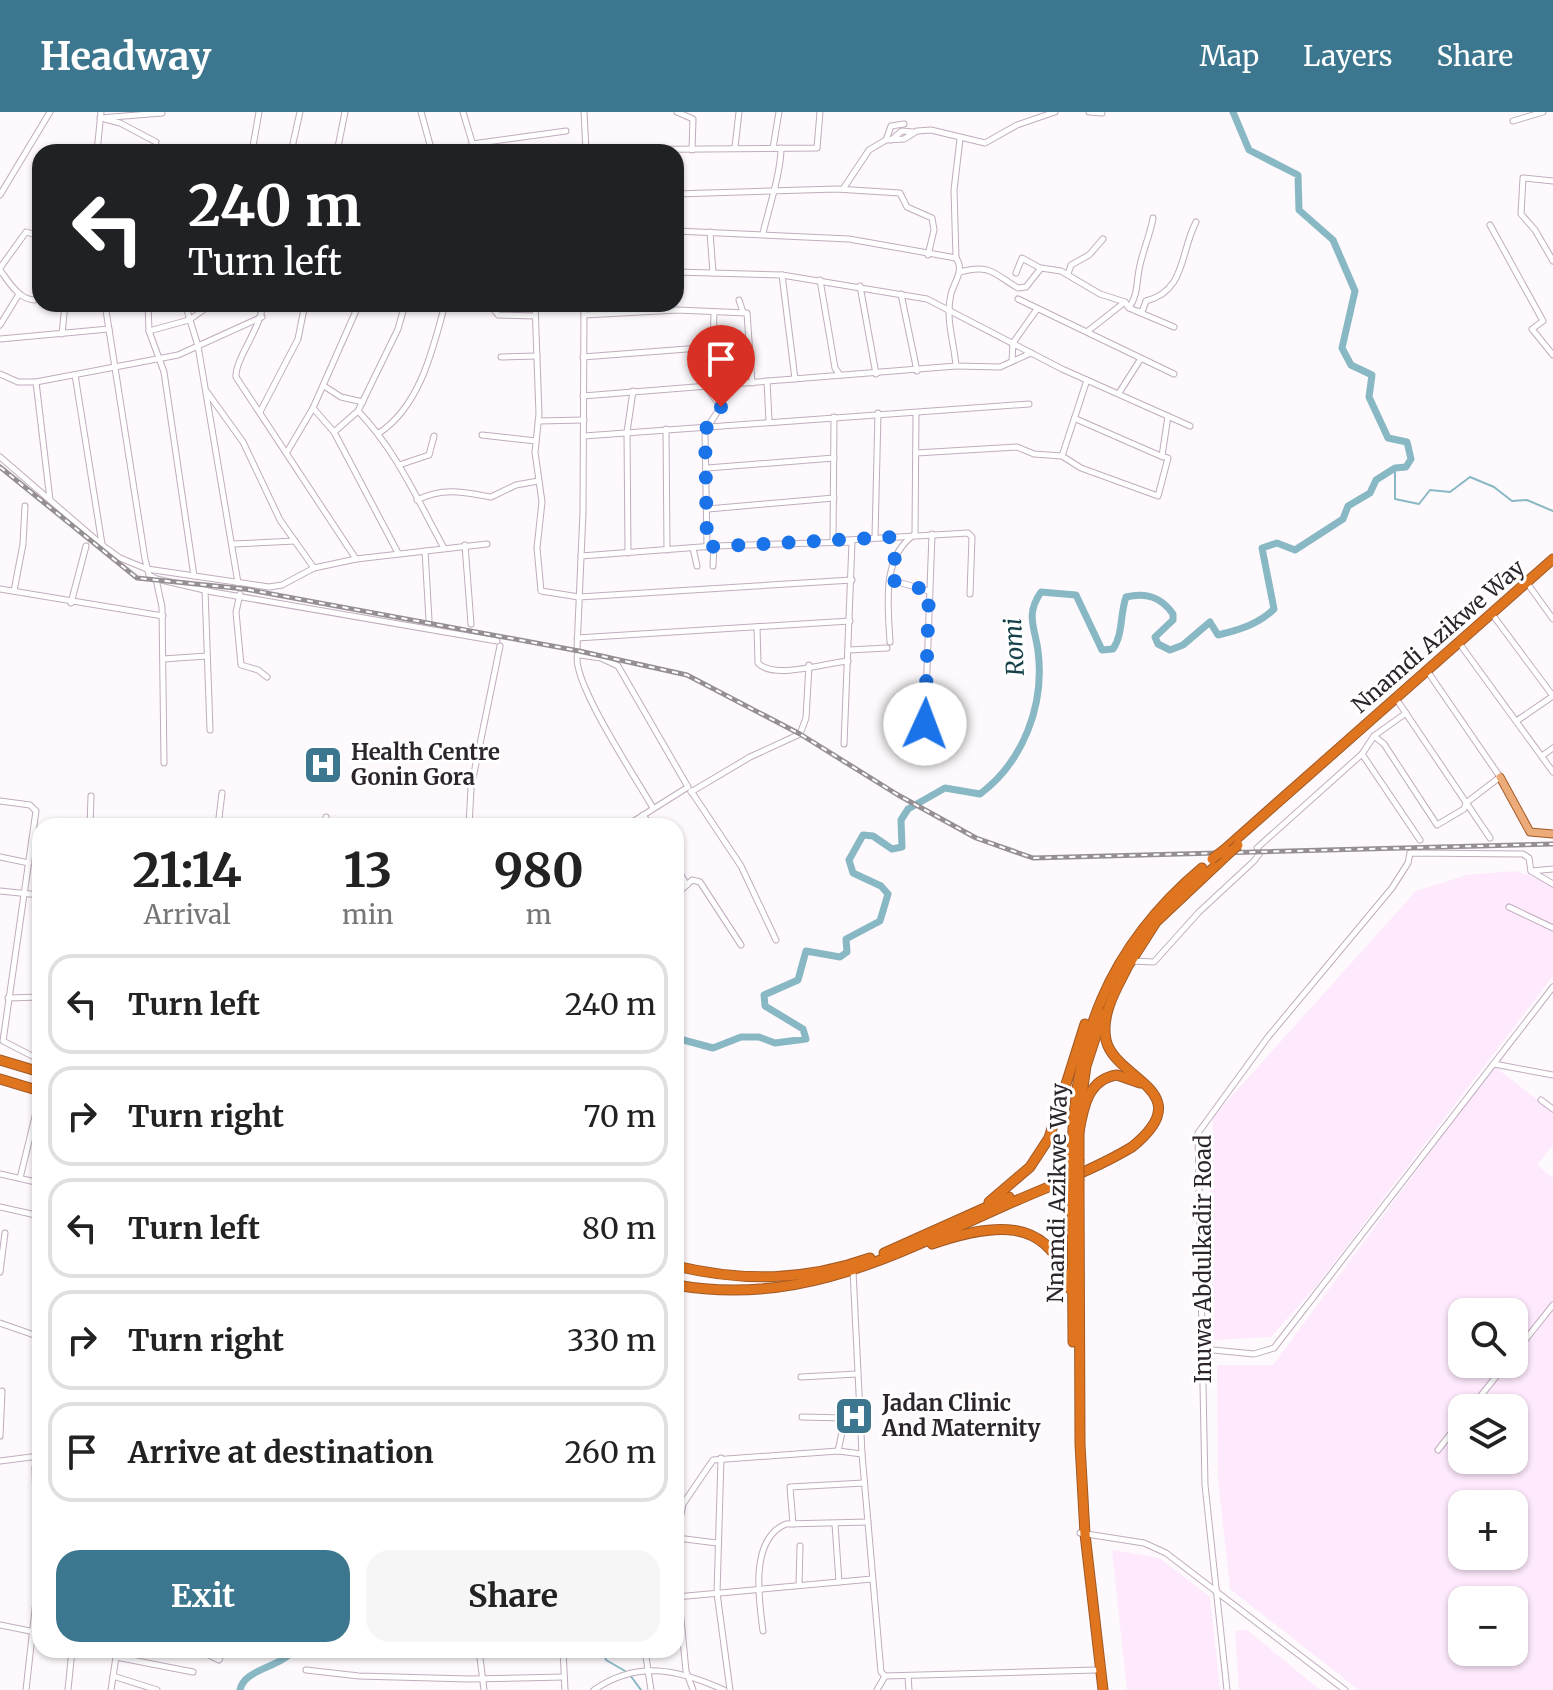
<!DOCTYPE html>
<meta charset="utf-8">
<style>
:root{--surface:#fff;--page:#f6f6f6;--text:#222;--muted:#767676;--line:#e0e0e0;--accent:#3c778f}
body{margin:0;font-family:Merriweather,serif;background:var(--page);color:var(--text);height:100vh;display:flex;flex-direction:column;font-size:30px;white-space:nowrap}
*{box-sizing:border-box;margin:0}
p{font-size:26px;color:var(--muted)}
.icon{flex:none;width:44px;height:44px;fill:none;stroke:currentColor;stroke-width:2;stroke-linecap:round;stroke-linejoin:round}
.map{position:relative;flex:1;overflow:hidden}
.panel{position:absolute;left:32px;top:706px;width:652px;height:840px;display:flex;flex-direction:column;background:var(--surface);border-radius:24px;box-shadow:0 2px 6px #0004}
.panel>*{flex:none}
.hud{position:absolute;left:32px;top:32px;width:652px;height:168px;border-radius:24px;box-shadow:0 2px 6px #0004;background:#202124;color:#fff;overflow:hidden}
.fabs{position:absolute;left:1448px;top:1186px;display:grid;gap:16px}
.fabs a{display:grid;place-items:center;width:80px;height:80px;border-radius:16px;background:var(--surface);box-shadow:0 2px 6px #0004;font-size:40px}
.pin{position:absolute;display:grid;place-items:center;width:68px;height:68px;color:#fff;margin:-82px -34px;border-radius:50% 50% 50% 0;rotate:-45deg;box-shadow:0 0 8px #0007}
.pin .icon{rotate:45deg}
.me{position:absolute;width:88px;margin:-44px;rotate:2deg;stroke-linejoin:round;filter:drop-shadow(0 0 6px #0008)}
.turn{display:flex;align-items:center;gap:28px;height:168px;padding:0 24px;font-size:36px}
.turn .icon{width:104px;height:104px;stroke-width:2.5}
.turn b{display:block;font-size:56px;line-height:68px}
.eta{display:flex;justify-content:space-evenly;align-items:center;height:136px;text-align:center}
.eta b{font-size:48px;font-weight:700;line-height:56px}
.button{display:flex;gap:16px;margin-top:auto;padding:16px 24px}
.button a{flex:1;height:92px;border-radius:24px;background:var(--accent);color:#fff;font-size:32px;font-weight:700;line-height:92px;text-align:center}
.button a+a{background:var(--page);color:var(--text)}
ul{padding:0;list-style:none}
li{display:flex;align-items:center;gap:24px;height:100px;margin:0 16px 12px;padding:0 8px;border:4px solid var(--line);border-radius:24px}
li div{flex:1}
li b{display:block;font-size:30px}
li em{font-style:normal}
header{display:flex;align-items:center;gap:48px;box-sizing:border-box;height:112px;padding:0 40px;background:var(--accent);color:#fff}
header strong{font-size:38px}
nav{display:flex;gap:44px;margin-inline-start:auto;font-size:28px}
.map>svg:first-child{display:block}
</style>
<header>
<strong>Headway</strong>
<nav><a>Map</a><a>Layers</a><a>Share</a></nav>
</header>
<div class="map">
<svg width="1553" height="1578" viewBox="0 0 1553 1578">
<rect width="100%" height="100%" fill="#fdf9fc"/>
<g fill="#fee9fd" fill-rule="evenodd">
<polygon points="1516,759 1553,772 1553,864 1317,1173 1271,1225 1213,1228 1209,1112 1213,1005 1416,779 1467,763"/>
<path d="M1494 954 1553 1000V1033L1537 1053 1553 1066V1578H1359L1230 1477 1218 1367 1217 1253H1273ZM1462 1200H1514V1252H1462ZM1462 1296H1514V1348H1462ZM1462 1392H1514V1444H1462ZM1462 1488H1514V1540H1462Z"/>
<polygon points="1112,1438 1159,1446 1210,1485 1220,1578 1127,1578"/>
<polygon points="1247,1518 1320,1578 1239,1578 1235,1519"/>
</g>
<g fill="none" stroke-linecap="round" stroke-linejoin="round">
<g stroke="#89b8c5" stroke-width="2">
<polyline points="1395,356 1395,387 1419,392 1430,378 1450,380 1470,365 1494,375 1512,389 1527,388 1553,399"/>
<polyline points="603,1538 606,1548 625,1559"/>
<polyline points="630,1563 641,1578"/>
</g>
<g stroke="#89b8c5" stroke-width="7">
<path d="M676 926 713 936 741 925H759L775 931 806 927 803 917 765 894 764 883 798 868 806 839 840 845 847 840 846 827 880 809 888 782 881 774 853 761 849 748 863 723 873 724 892 737 902 735 901 708 908 697 945 676 980 682C1023 650 1045 593 1038 539 1035 515 1025 503 1041 480L1076 483 1102 538 1113 537C1123 523 1120 502 1126 485 1146 480 1161 485 1173 502V508L1155 525 1158 532 1170 538 1183 533 1210 510 1218 523C1239 518 1259 512 1274 497L1262 436 1277 431 1295 438 1343 407 1348 394 1370 381 1376 368 1395 356 1406 355 1411 347 1407 330 1388 326 1369 285 1372 263 1351 253 1342 236 1355 179 1333 128 1299 98 1298 63 1249 38 1233 0"/>
<path d="M240 1578C244 1557 279 1556 294 1538"/>
</g>
<g stroke="#c0adbf" stroke-width="7">
<g id="minor">
<polyline points="421,0 432,40"/>
<polyline points="463,0 475,40"/>
<polyline points="584,0 586,39"/>
<polyline points="677,0 693,7 692,38"/>
<polyline points="1089,0 1102,1"/>
<polyline points="100,6 162,1"/>
<polyline points="105,7 120,11 156,30"/>
<polyline points="1513,9 1543,0"/>
<polyline points="886,28 891,14 904,12"/>
<polyline points="891,28 902,19 913,20"/>
<polyline points="472,32 566,19"/>
<polyline points="735,35 739,0"/>
<polyline points="773,36 779,0"/>
<polyline points="586,38 817,36 820,0"/>
<polyline points="97,40 101,0"/>
<polyline points="252,40 259,0"/>
<polyline points="291,40 300,0"/>
<polyline points="337,40 345,0"/>
<polyline points="1553,69 1523,66 1521,102 1535,118 1553,149"/>
<polyline points="843,77 869,38 886,28 904,27 917,19 931,18 985,31 1017,13 1055,0"/>
<polyline points="676,82 836,77 900,81 907,95 932,106 934,118 928,143"/>
<polyline points="0,83 50,0"/>
<polyline points="1490,113 1543,209 1532,217 1553,243"/>
<polyline points="710,120 713,161"/>
<path d="M763 121C769 96 781 60 781 36"/>
<polyline points="956,146 954,78 960,27"/>
<polyline points="0,156 26,120 40,124"/>
<path d="M0 158C9 170 19 188 35 188L40 178"/>
<polyline points="676,160 782,163 927,187 1062,257 1190,314"/>
<path d="M960 160C991 151 995 163 1018 176L1026 175 1041 156 1061 159 1100 182 1125 190 1129 196 1174 215"/>
<polyline points="1016,161 1022,146 1040,156"/>
<polyline points="1068,162 1071,153 1089,143 1103,127"/>
<polyline points="782,163 795,267"/>
<polyline points="820,168 835,256 840,263"/>
<polyline points="860,174 876,262"/>
<polyline points="901,182 917,259"/>
<polyline points="1018,187 1174,262"/>
<polyline points="739,188 743,200"/>
<polyline points="105,192 145,447 149,463 156,467 162,495 164,651"/>
<polyline points="148,192 149,219 164,260 194,464"/>
<polyline points="185,192 198,234 238,471"/>
<path d="M263 192C260 218 235 247 236 265L356 447"/>
<polyline points="490,192 498,203 535,204"/>
<polyline points="535,192 539,302 535,340 542,390 537,436 541,479 579,485 852,468"/>
<polyline points="584,192 583,400 577,537 580,543 601,546 618,554 688,675 626,714"/>
<path d="M1129 196C1138 182 1136 174 1139 158 1142 140 1150 124 1153 106"/>
<path d="M1137 199 1142 200 1146 189C1186 179 1180 140 1196 110"/>
<polyline points="584,203 677,198 747,201 752,271"/>
<polyline points="0,213 19,182"/>
<polyline points="149,219 189,208 212,192"/>
<polyline points="1088,219 1125,190"/>
<polyline points="62,222 65,192"/>
<polyline points="0,227 109,217"/>
<polyline points="713,235 714,200"/>
<polyline points="501,245 537,244"/>
<polyline points="583,245 713,235 712,273"/>
<polyline points="1012,249 1013,231 1037,197"/>
<polyline points="956,254 1000,255 1031,241"/>
<polyline points="0,262 18,270 36,270 178,243 262,205"/>
<polyline points="75,263 102,432"/>
<polyline points="767,269 769,309"/>
<polyline points="36,270 50,388"/>
<polyline points="324,274 341,285 363,290"/>
<polyline points="706,275 721,295 705,318 707,435"/>
<polyline points="207,280 243,330 280,408 314,456"/>
<polyline points="1119,281 1140,248"/>
<path d="M583 284 956 254C954 229 945 207 951 182 954 170 965 158 956 146L849 127 676 119"/>
<polyline points="313,296 334,320 398,441"/>
<path d="M358 299C396 338 418 389 444 436"/>
<polyline points="260,300 298,227 305,192"/>
<polyline points="1076,307 1163,345"/>
<polyline points="538,309 584,308"/>
<polyline points="666,317 667,438"/>
<polyline points="334,320 358,299 398,217 405,192"/>
<path d="M379 321C420 294 433 237 445 192"/>
<polyline points="482,323 536,329"/>
<polyline points="584,324 1029,292"/>
<polyline points="287,340 313,296 359,192"/>
<polyline points="916,341 1017,335 1034,342 1062,344 1081,356 1158,384 1168,346 1162,344 1168,304"/>
<polyline points="1062,344 1087,268"/>
<polyline points="0,345 102,433 120,446 147,457 269,475 282,473 314,456 356,447 487,432"/>
<polyline points="399,353 429,343 434,324"/>
<polyline points="707,356 834,346"/>
<path d="M417 388C444 375 463 380 491 385L516 373 538 369"/>
<polyline points="708,397 834,386"/>
<polyline points="875,425 878,301"/>
<polyline points="847,428 968,421 972,425 970,482"/>
<polyline points="833,429 834,305"/>
<polyline points="233,432 295,429"/>
<polyline points="465,433 471,512"/>
<polyline points="693,436 697,454"/>
<polyline points="425,439 429,508"/>
<polyline points="628,441 627,320 633,279"/>
<polyline points="581,444 714,434 852,430 844,632"/>
<polyline points="713,454 714,434"/>
<polyline points="157,467 213,480 497,529"/>
<polyline points="891,468 929,479"/>
<polyline points="1530,475 1553,507"/>
<polyline points="0,477 163,504"/>
<polyline points="205,478 210,618"/>
<polyline points="14,479 23,432 25,394"/>
<polyline points="240,482 236,500 241,553 258,558 267,565"/>
<polyline points="71,491 86,434"/>
<polyline points="1495,506 1553,584 1518,608"/>
<path d="M757 515 758 551C774 568 824 551 848 549"/>
<polyline points="577,526 850,509"/>
<path d="M890 530C888 493 881 445 915 422L916 302"/>
<polyline points="1462,535 1553,660"/>
<polyline points="849,538 887,536"/>
<path d="M578 541C568 565 638 669 653 696"/>
<polyline points="163,547 207,544"/>
<polyline points="1399,591 1490,726"/>
<polyline points="925,612 932,422"/>
<polyline points="1374,624 1384,632 1437,713 1464,697 1466,691 1500,665 1430,563"/>
<polyline points="1362,642 1420,728"/>
<polyline points="1542,644 1553,636"/>
<polyline points="691,679 741,754 776,828"/>
<polyline points="691,680 750,645 800,622 806,606 809,553"/>
<polyline points="0,689 30,693 36,699 3,929 40,948"/>
<polyline points="643,703 651,714"/>
<polyline points="90,714 91,684"/>
<polyline points="218,714 222,681"/>
<polyline points="324,714 326,705"/>
<polyline points="469,714 471,676 500,534"/>
<polyline points="0,745 29,751"/>
<polyline points="676,755 687,773"/>
<polyline points="1531,759 1553,757"/>
<polyline points="0,779 40,783"/>
<polyline points="676,783 692,768 700,770 741,833"/>
<polyline points="1509,795 1553,816"/>
<polyline points="1132,849 1154,850 1199,800 1254,749 1260,741 1257,736 1362,642 1374,624 1406,601"/>
<polyline points="8,886 40,885"/>
<polyline points="1494,952 1553,963"/>
<polyline points="1541,988 1553,997"/>
<polyline points="0,1062 40,1071"/>
<polyline points="20,1066 40,984"/>
<polyline points="0,1095 40,1104"/>
<polyline points="853,1159 862,1342 881,1560 885,1564 877,1578"/>
<polyline points="0,1160 5,1121"/>
<polyline points="0,1211 40,1225"/>
<polyline points="1203,1237 1254,1242 1274,1236 1553,875"/>
<polyline points="1514,1242 1553,1193"/>
<polyline points="801,1265 857,1262"/>
<polyline points="1471,1296 1506,1252"/>
<polyline points="802,1305 845,1306 838,1339"/>
<polyline points="0,1324 2,1279"/>
<polyline points="1438,1338 1462,1307"/>
<polyline points="721,1346 717,1481 730,1578"/>
<polyline points="0,1349 39,1344"/>
<polyline points="793,1412 790,1375 864,1371"/>
<polyline points="835,1412 839,1470"/>
<polyline points="1080,1421 1144,1431 1166,1441 1345,1578"/>
<polyline points="677,1426 717,1431"/>
<polyline points="676,1428 683,1392 713,1348 838,1339 862,1342"/>
<polyline points="676,1456 686,1559 693,1578"/>
<polyline points="799,1473 800,1434"/>
<polyline points="676,1485 872,1467"/>
<polyline points="0,1513 40,1521"/>
<path d="M763 1519C759 1489 749 1427 786 1412L868 1410"/>
<polyline points="199,1538 219,1548 223,1538"/>
<polyline points="479,1538 484,1578"/>
<polyline points="563,1538 565,1578"/>
<polyline points="645,1538 651,1578"/>
<polyline points="116,1545 193,1560"/>
<polyline points="216,1545 219,1538"/>
<polyline points="306,1558 359,1564 469,1567 564,1565"/>
<polyline points="113,1564 157,1578"/>
<polyline points="885,1564 1096,1558"/>
<polyline points="908,1564 909,1578"/>
<polyline points="26,1578 38,1471 35,1355 39,1344 40,1309"/>
<polyline points="68,1578 72,1538"/>
<polyline points="111,1578 117,1538"/>
<path d="M594 1578C637 1548 678 1557 724 1578"/>
<polyline points="1227,1578 1205,1373 1198,1021 1268,925 1392,776 1408,751 1410,741 1523,742 1529,746 1531,759 1553,772"/>
</g>
</g>
<g stroke="#a15924" stroke-width="9">
<polyline id="major" points="1500,665 1530,720 1553,722"/>
</g>
<g stroke="#a15924" stroke-width="11">
<g id="highway">
<polyline points="1225,737 1553,447"/>
<polyline points="1124,860 1156,810 1226,744"/>
<polyline points="0,948 40,960"/>
<polyline points="0,967 40,979"/>
<polyline points="1080,996 1086,954 1103,902"/>
<polyline points="1079,1014 1079,1047"/>
<path d="M1079 1020C1083 996 1088 967 1117 963L1140 971"/>
<path d="M1072 1049C1072 929 1108 835 1202 756"/>
<polyline points="1079,1069 1080,1332 1085,1422 1103,1578"/>
<polyline points="1072,1070 1073,1230"/>
<polyline points="989,1090 1030,1055 1049,1026 1085,912"/>
<path d="M932 1132C988 1113 1050 1100 1069 1176"/>
<polyline points="884,1141 1009,1085"/>
<path d="M676 1154C743 1170 805 1169 870 1146"/>
<path d="M676 1173C800 1195 894 1143 1004 1094 1046 1075 1092 1059 1132 1035 1201 979 1115 968 1106 928 1101 903 1115 879 1126 858"/>
</g>
</g>
<use href="#minor" stroke="#fff" stroke-width="5"/>
<use href="#major" stroke="#ecac79" stroke-width="7"/>
<use href="#highway" stroke="#e0751f" stroke-width="9"/>
<g stroke="#958f94" stroke-width="5">
<polyline id="rail" points="0,355 137,466 245,477 579,539 687,563 800,622 898,683 976,726 1033,746 1553,732"/>
</g>
<use href="#rail" stroke="#fff" stroke-width="2" stroke-dasharray="6" stroke-linecap="butt"/>
<g stroke="#a15924" stroke-width="11" stroke-linecap="butt">
<g id="highway-bridge">
<polyline points="1226,744 1238,733"/>
<polyline points="1212,747 1225,737"/>
<polyline points="1072,1049 1072,1070"/>
<polyline points="1079,1069 1079,1047"/>
</g>
</g>
<use href="#highway-bridge" stroke="#e0751f" stroke-width="9"/>
</g>
<g fill="none" stroke-linecap="round" stroke-linejoin="round">
<polyline stroke="#1a73e8" stroke-width="14" stroke-dasharray="0 25.2" points="721,295 705,318 707,435 892,425 896,439 891,468 929,479 925,612"/>
</g>
<defs>
<g id="hospital-square" transform="scale(2)"><rect x="-9" y="-9" width="18" height="18" rx="4" fill="#3c778f" stroke="#fff"/><path d="M-5-5h3v3.5h4V-5h3V5h-3V1.5h-4V5h-3Z" fill="#fff"/></g>
</defs>
<g fill-rule="evenodd">
<use href="#hospital-square" x="323" y="653"/>
<use href="#hospital-square" x="854" y="1304"/>
</g>
<g text-anchor="middle" dominant-baseline="central" stroke-width="6" stroke-linejoin="round" paint-order="stroke">
<g font-size="22" fill="#2c252c" stroke="#fff">
<text transform="translate(1438 524) rotate(-41)">Nnamdi Azikwe Way</text>
<text transform="translate(1057 1081) rotate(-89)">Nnamdi Azikwe Way</text>
<text transform="translate(1203 1147) rotate(-90)">Inuwa Abdulkadir Road</text>
</g>
<g font-size="22" font-weight="bold" fill="#2c252c" stroke="#fff" text-anchor="start">
<text x="351" y="640">Health Centre<tspan x="351" dy="25">Gonin Gora</tspan></text>
<text x="882" y="1291">Jadan Clinic<tspan x="882" dy="25">And Maternity</tspan></text>
</g>
<g font-size="24" font-style="italic" fill="#16414b" stroke="#fff">
<text transform="translate(1014 535) rotate(-93)">Romi</text>
</g>
</g>
</svg>
<div class="fabs">
<a><svg class="icon" aria-label="search" viewBox="0 0 24 24"><circle cx="10" cy="10" r="6"/><path d="M15 15l6 6"/></svg></a>
<a><svg class="icon" aria-label="layers" viewBox="0 0 24 24"><path d="M12 4l9 5-9 5-9-5zM3 14l9 5 9-5"/></svg></a>
<a>+</a>
<a>−</a>
</div>
<div class="pin" style="left:721px;top:295px;background:#d93025"><svg class="icon" aria-label="arrive" viewBox="0 0 24 24"><path d="M6 21V4h12l-3 4 3 4H6"/></svg></div>
<svg class="me" style="left:925px;top:612px" viewBox="-20 -20 40 40"><circle r="19" fill="#fff"/><path d="M0-13L10 11 0 6-10 11z" fill="#1a73e8"/></svg>
<div class="hud">
<div class="turn"><svg class="icon" aria-label="left" viewBox="0 0 24 24"><path d="M17 20v-9H6M10 6l-5 5 5 5"/></svg><div><b>240 m</b>Turn left</div></div>
</div>
<section class="panel">
<div class="eta">
<div><b>21:14</b><p>Arrival</p></div>
<div><b>13</b><p>min</p></div>
<div><b>980</b><p>m</p></div>
</div>
<ul>
<li><svg class="icon" aria-label="left" viewBox="0 0 24 24"><path d="M17 20v-9H6M10 6l-5 5 5 5"/></svg><div><b>Turn left</b></div><em>240 m</em></li>
<li><svg class="icon" aria-label="right" viewBox="0 0 24 24"><path d="M7 20v-9h11M14 6l5 5-5 5"/></svg><div><b>Turn right</b></div><em>70 m</em></li>
<li><svg class="icon" aria-label="left" viewBox="0 0 24 24"><path d="M17 20v-9H6M10 6l-5 5 5 5"/></svg><div><b>Turn left</b></div><em>80 m</em></li>
<li><svg class="icon" aria-label="right" viewBox="0 0 24 24"><path d="M7 20v-9h11M14 6l5 5-5 5"/></svg><div><b>Turn right</b></div><em>330 m</em></li>
<li><svg class="icon" aria-label="arrive" viewBox="0 0 24 24"><path d="M6 21V4h12l-3 4 3 4H6"/></svg><div><b>Arrive at destination</b></div><em>260 m</em></li>
</ul>
<div class="button"><a>Exit</a><a>Share</a></div>
</section>
</div>
